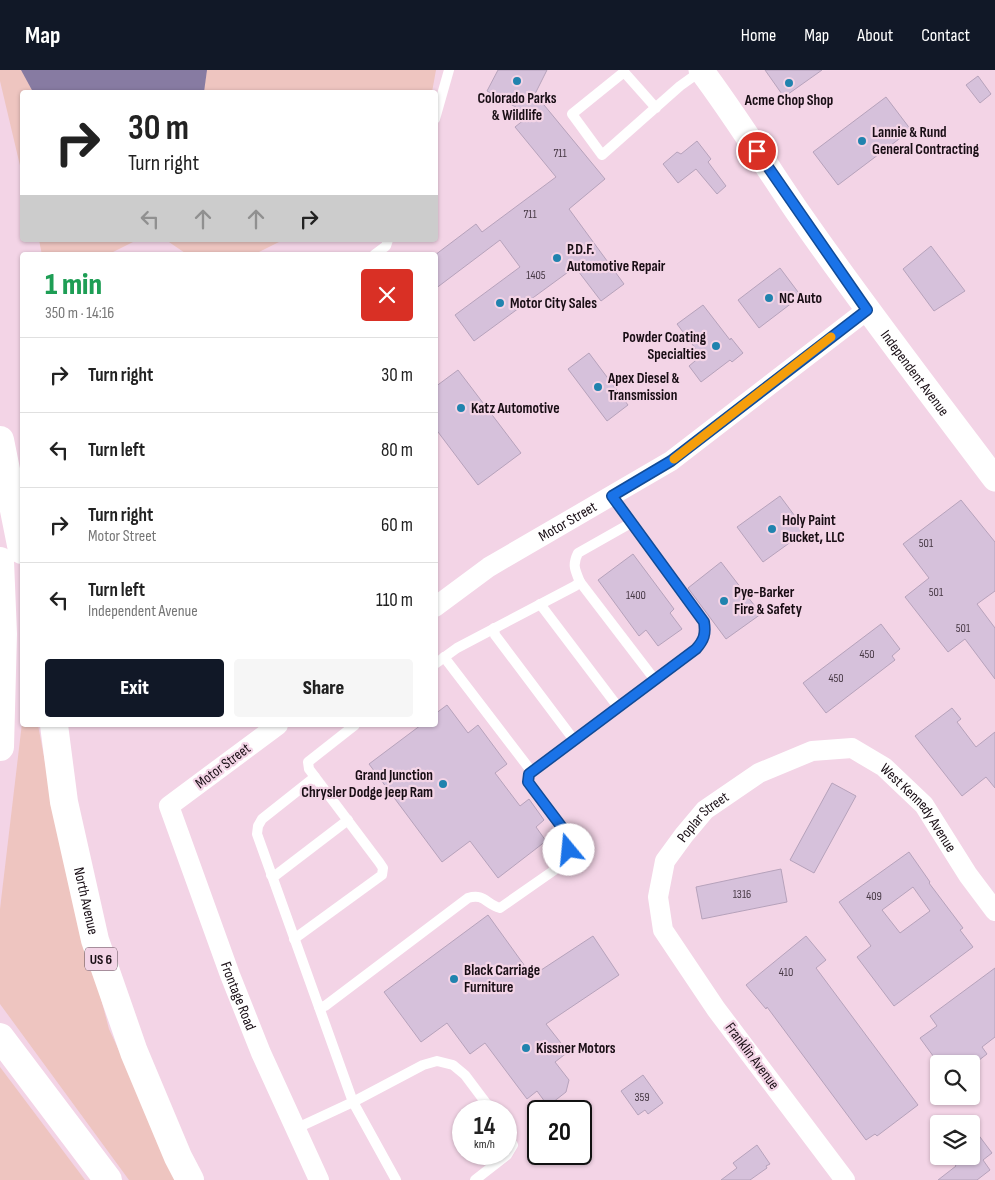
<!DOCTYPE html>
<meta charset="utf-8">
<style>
:root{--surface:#fff;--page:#f6f6f6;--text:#222;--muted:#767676;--line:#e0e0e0;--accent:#111827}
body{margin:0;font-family:"Sofia Sans Condensed",sans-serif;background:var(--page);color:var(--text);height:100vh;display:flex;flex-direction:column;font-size:19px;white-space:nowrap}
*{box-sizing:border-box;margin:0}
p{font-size:16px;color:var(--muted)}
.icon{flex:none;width:28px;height:28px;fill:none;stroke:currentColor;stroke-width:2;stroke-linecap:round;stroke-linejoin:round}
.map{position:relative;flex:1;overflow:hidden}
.details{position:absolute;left:20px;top:182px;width:418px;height:475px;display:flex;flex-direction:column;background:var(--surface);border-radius:5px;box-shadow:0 1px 4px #0004}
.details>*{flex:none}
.top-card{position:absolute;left:20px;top:20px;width:418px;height:152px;border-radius:5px;box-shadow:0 1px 4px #0004;background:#fff;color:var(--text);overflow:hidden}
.buttons{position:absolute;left:930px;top:985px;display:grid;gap:10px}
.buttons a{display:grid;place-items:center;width:50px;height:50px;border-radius:5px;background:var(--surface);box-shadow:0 1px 4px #0004;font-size:25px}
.speed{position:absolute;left:452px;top:1030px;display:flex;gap:10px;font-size:25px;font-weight:700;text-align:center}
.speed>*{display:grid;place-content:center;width:65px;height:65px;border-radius:50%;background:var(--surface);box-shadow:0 1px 4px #0004;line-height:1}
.speed small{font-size:12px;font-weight:400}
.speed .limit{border:2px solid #111;border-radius:8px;background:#fff;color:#111}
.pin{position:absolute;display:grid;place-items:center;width:42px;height:42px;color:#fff;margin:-21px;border:2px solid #fff;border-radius:50%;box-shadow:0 1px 5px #0007}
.me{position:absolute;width:55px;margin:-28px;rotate:343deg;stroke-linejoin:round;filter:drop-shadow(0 0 4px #0008)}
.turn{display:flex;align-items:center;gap:18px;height:105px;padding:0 25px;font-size:22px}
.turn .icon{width:65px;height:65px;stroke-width:2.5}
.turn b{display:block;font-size:35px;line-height:42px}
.lanes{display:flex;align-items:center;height:48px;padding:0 25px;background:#0003;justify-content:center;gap:25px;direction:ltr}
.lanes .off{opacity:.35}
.round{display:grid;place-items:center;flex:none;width:52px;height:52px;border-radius:5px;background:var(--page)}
.summary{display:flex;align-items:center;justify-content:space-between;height:85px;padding:0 25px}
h1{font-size:30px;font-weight:800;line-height:38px;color:#1e9e55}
.button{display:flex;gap:10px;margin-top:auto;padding:10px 25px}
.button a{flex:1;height:58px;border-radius:5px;background:var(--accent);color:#fff;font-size:20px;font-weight:800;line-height:58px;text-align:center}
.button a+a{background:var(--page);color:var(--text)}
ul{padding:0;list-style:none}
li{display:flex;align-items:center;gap:15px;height:75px;padding:0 25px;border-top:1px solid var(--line)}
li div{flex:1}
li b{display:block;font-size:19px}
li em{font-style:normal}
header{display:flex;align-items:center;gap:30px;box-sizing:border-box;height:70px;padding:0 25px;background:var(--accent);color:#fff}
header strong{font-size:24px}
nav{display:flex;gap:28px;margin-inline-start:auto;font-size:18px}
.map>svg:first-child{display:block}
</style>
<header>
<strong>Map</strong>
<nav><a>Home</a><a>Map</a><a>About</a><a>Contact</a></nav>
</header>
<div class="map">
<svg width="995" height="1110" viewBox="0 0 995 1110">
<rect width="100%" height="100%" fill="#f3d4e6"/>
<g fill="#eec5c0">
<polygon points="0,0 436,0 432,22 22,22 22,104 0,11"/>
<polygon points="39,170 137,170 107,185 42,185"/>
<polygon points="166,170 283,170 253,185 188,185"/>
<polygon points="22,653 22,655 38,655 62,781 109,959 179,1110 129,1110 0,934 0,839"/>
<polygon points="0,997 85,1110 0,1110"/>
</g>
<polygon fill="#877ba2" points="21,0 207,0 204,22 33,22"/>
<g fill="#d6c1db" stroke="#b6a2bb" fill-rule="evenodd">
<polygon points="498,0 547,0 535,24 605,109 569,139 624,214 601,231 575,197 474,271 455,245 520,197 500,170 435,219 435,185 476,154 482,162 556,107 515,57 530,45 487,21"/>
<polygon points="765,0 822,0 784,27"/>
<polygon points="978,6 991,24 980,33 966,15"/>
<polygon points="886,27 911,60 838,115 813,82"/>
<polygon points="697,71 711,89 708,92 726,116 717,124 696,99 678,113 663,94 677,82 681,84"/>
<polygon points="931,176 965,221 934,241 903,199"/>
<polygon points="780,198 801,226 759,258 738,230"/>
<polygon points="703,235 730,270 731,268 743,283 732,292 730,290 701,312 689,296 701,286 677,254"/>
<polygon points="589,283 628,335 607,351 568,299"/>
<polygon points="458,300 521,383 478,415 435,358 435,317"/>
<polygon points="780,426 806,461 763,492 737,457"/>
<polygon points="961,430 995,472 995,521 977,534 995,558 995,609 965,569 948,582 905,527 929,508 903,474"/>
<polygon points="633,484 674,539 670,543 682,559 658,576 646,560 639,566 598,510"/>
<polygon points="721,492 761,544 726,569 688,518"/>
<polygon points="881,554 900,579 892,586 895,590 826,643 803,613"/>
<polygon points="447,635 468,663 478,655 507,694 495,703 520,736 529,729 544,750 536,757 546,771 498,808 470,771 442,792 369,694 421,655 435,655 435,644"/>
<polygon points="952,638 961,649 957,652 976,677 995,662 995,718 986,707 962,726 915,666"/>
<polygon points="832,713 856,726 814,803 790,790"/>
<path d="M909 782 930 812 929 813 963 858 960 860 973 877 894 936 857 887 871 876 839 832ZM913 817 930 841 900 863 882 840Z"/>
<polygon points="781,799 787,832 702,849 696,817"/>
<polygon points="488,845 532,906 593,866 619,905 546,954 568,982 555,992 569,1010 566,1022 548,1036 537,1021 527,1029 485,973 470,984 447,953 421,972 384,922"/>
<polygon points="806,866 826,890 816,898 918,1035 877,1066 875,1064 866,1070 767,937 766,939 746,915"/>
<polygon points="995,898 995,967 982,977 987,984 974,994 939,994 920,968 937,956 930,946"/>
<polygon points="643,1005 663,1033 648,1044 645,1040 638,1045 621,1021"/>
<polygon points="971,1055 992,1083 983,1090 990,1100 977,1110 938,1110 956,1096 949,1086 971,1086"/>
<polygon points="757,1075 770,1094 766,1096 767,1098 750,1110 721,1110 737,1098 733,1093"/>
</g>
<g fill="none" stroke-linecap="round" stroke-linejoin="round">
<g stroke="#fff" stroke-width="10">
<polyline points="656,38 624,2 572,44 602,85 680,16 701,1"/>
<polyline points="435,49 449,0"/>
<polyline points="374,185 386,176 388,170"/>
<polyline points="580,512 655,610"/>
<polyline points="540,534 618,637"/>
<polyline points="494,558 495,565 574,670"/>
<polyline points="444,587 532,702"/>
<path d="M435 594 457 578 575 516 580 512C575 500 572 495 578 483L631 453"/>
<polyline points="315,707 262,749 258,756 257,764 353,1032 396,1110"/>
<polyline points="271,805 276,805 348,750"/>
<polyline points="294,869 382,805 383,798 379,792 309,699 308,692 355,655"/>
<path d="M319 937 325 936 468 828C484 823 486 834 500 838L553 801 566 787 569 780V768L564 760 528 712 529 704 696 579C704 570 706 564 704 552L612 426"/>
<polyline points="295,1059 353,1032 423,995 437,991 453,995 465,1005 492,1041"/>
<polyline points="475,1110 507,1085 513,1075 506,1062"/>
</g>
<g stroke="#fff" stroke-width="20">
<path id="s1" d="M435 537 489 497 671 391 867 240"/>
<path id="s2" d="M278 655 169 736 230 905 261 983 319 1110"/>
<path id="s3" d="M845 1110 716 939 663 860 658 827 665 791 684 765 705 740 759 703 812 681 852 678 884 697 924 735 968 805 995 841"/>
</g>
<path stroke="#fff" stroke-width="25" id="s4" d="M701 0C735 45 765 94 797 141 860 232 928 320 995 409"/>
<g stroke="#fff" stroke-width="28">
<polyline points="0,370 22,480"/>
<path id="s5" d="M54 655 64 732 95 870 134 982 178 1087 190 1110"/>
<polyline points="0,967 108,1110"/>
</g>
<polyline stroke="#fff" stroke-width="28" points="0,491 3,564 0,677"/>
</g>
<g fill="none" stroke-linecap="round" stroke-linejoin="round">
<g stroke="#114b97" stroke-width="12">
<path id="route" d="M569 780V768L564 760 528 712 529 704 696 579C704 570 706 564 704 552L612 426 671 391 867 240 757 81"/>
</g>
<use href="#route" stroke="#1a73e8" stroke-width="9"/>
<polyline stroke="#f59e0b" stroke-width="9" points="674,389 831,267"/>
</g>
<g fill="#2083ae" stroke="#f3d4e6" stroke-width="2">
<circle cx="517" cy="11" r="5"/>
<circle cx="789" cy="13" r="5"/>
<circle cx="862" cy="71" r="5"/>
<circle cx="557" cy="188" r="5"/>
<circle cx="769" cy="228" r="5"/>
<circle cx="500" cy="233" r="5"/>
<circle cx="716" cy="276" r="5"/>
<circle cx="598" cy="317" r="5"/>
<circle cx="461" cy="338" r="5"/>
<circle cx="772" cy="459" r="5"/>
<circle cx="724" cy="531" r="5"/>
<circle cx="443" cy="714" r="5"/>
<circle cx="454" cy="909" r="5"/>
<circle cx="526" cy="978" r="5"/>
</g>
<g text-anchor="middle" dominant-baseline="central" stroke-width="4.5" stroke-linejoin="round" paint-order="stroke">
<g font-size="12" fill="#483a46">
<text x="560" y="83">711</text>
<text x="530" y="144">711</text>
<text x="536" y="205">1405</text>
<text x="926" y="473">501</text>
<text x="936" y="522">501</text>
<text x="636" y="525">1400</text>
<text x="963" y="558">501</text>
<text x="867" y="584">450</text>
<text x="836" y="608">450</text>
<text x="742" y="824">1316</text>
<text x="874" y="826">409</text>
<text x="786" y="902">410</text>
<text x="642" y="1027">359</text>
</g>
<rect fill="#f3d4e6" stroke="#5a4953" stroke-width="1" x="85" y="877.5" width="32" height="23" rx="4"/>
<g font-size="14" font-weight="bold" fill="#180d14">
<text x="101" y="889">US 6</text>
</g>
<g font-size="15" font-weight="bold" fill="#180d14" stroke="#f3d4e6" text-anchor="start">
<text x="517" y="28" text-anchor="middle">Colorado Parks<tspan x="517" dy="17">&amp; Wildlife</tspan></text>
<text x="789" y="30" text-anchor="middle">Acme Chop Shop</text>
<text x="872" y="62">Lannie &amp; Rund<tspan x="872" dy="17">General Contracting</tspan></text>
<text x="567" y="179">P.D.F.<tspan x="567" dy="17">Automotive Repair</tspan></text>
<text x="779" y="228">NC Auto</text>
<text x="510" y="233">Motor City Sales</text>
<text x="706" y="267" text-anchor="end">Powder Coating<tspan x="706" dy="17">Specialties</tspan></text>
<text x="608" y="308">Apex Diesel &amp;<tspan x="608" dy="17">Transmission</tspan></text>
<text x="471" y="338">Katz Automotive</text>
<text x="782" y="450">Holy Paint<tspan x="782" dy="17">Bucket, LLC</tspan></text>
<text x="734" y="522">Pye-Barker<tspan x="734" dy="17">Fire &amp; Safety</tspan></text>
<text x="433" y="705" text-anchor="end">Grand Junction<tspan x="433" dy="17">Chrysler Dodge Jeep Ram</tspan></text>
<text x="464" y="900">Black Carriage<tspan x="464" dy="17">Furniture</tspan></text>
<text x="536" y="978">Kissner Motors</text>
</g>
<g font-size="15" fill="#180d14" stroke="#f3d4e6">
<text stroke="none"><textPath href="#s4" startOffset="371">Independent Avenue</textPath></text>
<text stroke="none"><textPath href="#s1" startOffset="158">Motor Street</textPath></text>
<text transform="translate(223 696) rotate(-37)">Motor Street</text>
<text stroke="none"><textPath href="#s3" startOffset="698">West Kennedy Avenue</textPath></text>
<text stroke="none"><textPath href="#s3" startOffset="438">Poplar Street</textPath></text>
<text stroke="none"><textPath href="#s5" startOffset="179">North Avenue</textPath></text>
<text stroke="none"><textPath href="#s2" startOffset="338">Frontage Road</textPath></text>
<text transform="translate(752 986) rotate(53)">Franklin Avenue</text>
</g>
</g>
</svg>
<div class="buttons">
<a><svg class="icon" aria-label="search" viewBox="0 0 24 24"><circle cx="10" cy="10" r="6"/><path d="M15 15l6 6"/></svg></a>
<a><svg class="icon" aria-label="layers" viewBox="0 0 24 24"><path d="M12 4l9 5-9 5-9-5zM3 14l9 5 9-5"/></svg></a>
</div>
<div class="speed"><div>14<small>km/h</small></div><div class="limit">20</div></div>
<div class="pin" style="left:757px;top:81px;background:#d93025"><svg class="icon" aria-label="arrive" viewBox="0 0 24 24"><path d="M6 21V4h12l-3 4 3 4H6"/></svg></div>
<svg class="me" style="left:569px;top:780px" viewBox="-20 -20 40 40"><circle r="19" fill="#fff"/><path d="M0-13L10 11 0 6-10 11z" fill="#1a73e8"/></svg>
<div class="top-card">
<div class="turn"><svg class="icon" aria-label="right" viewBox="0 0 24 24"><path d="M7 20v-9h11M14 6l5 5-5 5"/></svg><div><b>30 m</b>Turn right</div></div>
<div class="lanes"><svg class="icon off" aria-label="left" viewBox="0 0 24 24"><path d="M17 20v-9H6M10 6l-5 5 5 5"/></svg><svg class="icon off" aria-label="ahead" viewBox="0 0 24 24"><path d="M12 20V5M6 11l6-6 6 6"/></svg><svg class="icon off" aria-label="ahead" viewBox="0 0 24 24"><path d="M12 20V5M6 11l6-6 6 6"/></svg><svg class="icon" aria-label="right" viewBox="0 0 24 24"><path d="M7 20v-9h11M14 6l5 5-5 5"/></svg></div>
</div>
<section class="details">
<div class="summary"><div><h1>1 min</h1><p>350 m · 14:16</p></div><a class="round" style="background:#d93025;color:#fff"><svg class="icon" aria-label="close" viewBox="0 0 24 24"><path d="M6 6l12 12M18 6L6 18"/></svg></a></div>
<ul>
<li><svg class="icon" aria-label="right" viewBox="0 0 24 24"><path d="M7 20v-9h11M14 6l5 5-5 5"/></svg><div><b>Turn right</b></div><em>30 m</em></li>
<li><svg class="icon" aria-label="left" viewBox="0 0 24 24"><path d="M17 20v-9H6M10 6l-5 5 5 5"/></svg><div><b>Turn left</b></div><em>80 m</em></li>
<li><svg class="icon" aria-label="right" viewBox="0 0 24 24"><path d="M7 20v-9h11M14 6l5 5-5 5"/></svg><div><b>Turn right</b><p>Motor Street</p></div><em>60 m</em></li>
<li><svg class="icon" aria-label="left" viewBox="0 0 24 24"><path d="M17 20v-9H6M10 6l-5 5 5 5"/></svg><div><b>Turn left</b><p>Independent Avenue</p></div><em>110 m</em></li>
</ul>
<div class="button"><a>Exit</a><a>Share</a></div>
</section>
</div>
